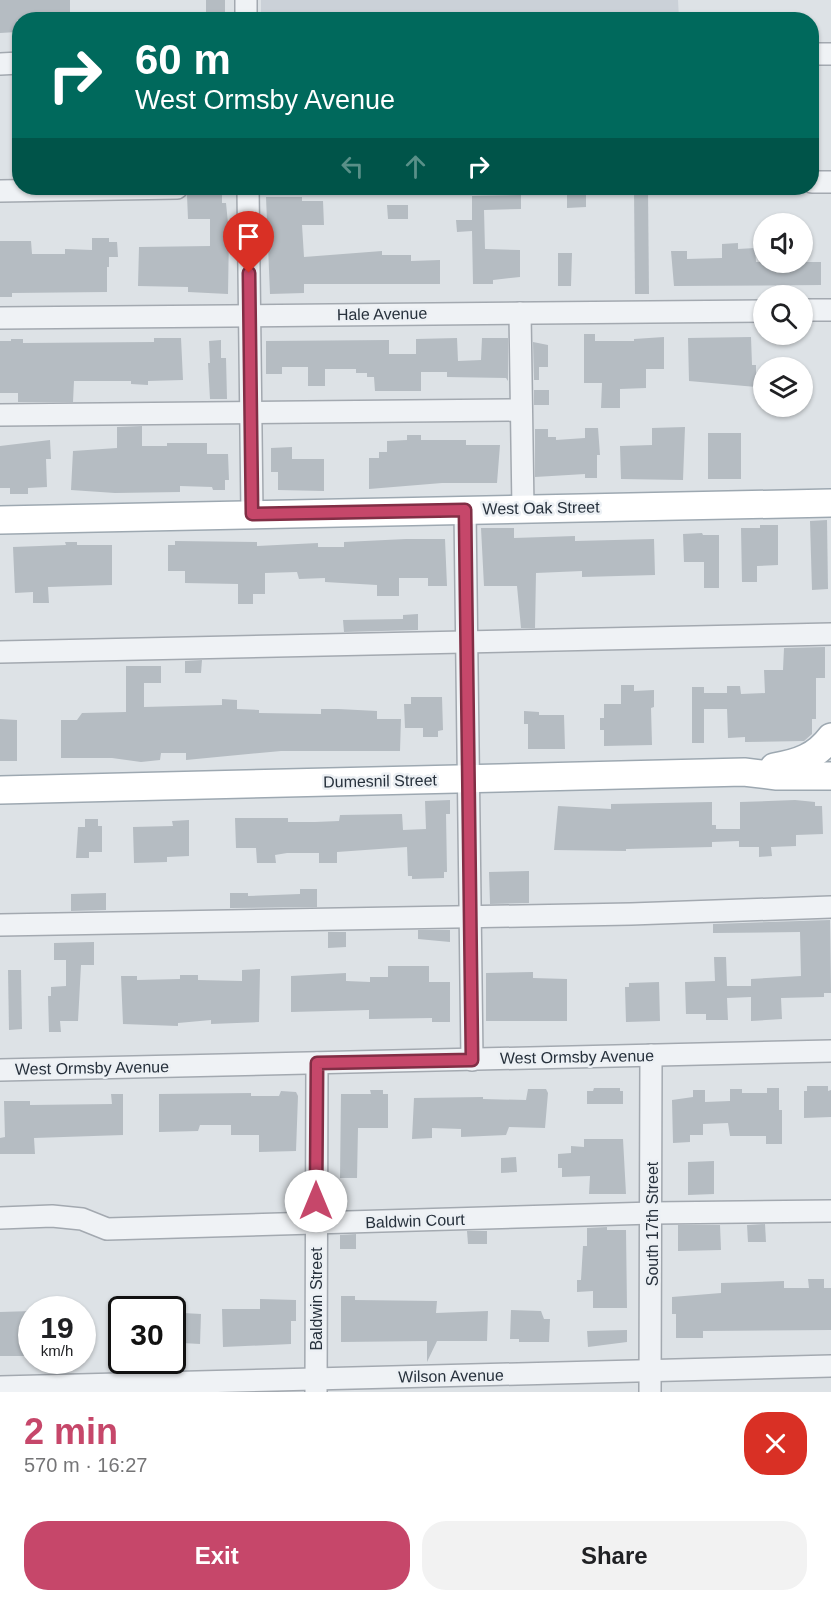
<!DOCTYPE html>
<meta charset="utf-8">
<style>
:root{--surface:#fff;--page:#f2f2f2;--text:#202124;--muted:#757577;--accent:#c6476a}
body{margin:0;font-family:Arial,sans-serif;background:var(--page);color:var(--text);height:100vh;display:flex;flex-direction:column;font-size:22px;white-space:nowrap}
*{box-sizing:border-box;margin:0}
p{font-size:20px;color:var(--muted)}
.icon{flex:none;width:33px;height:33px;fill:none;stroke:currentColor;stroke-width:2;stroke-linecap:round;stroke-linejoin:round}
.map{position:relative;height:1392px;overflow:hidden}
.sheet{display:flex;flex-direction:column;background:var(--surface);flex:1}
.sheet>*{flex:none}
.top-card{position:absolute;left:12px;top:12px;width:807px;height:183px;border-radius:24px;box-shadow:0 2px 4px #0004;background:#00695c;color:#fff;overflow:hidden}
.tools{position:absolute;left:753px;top:213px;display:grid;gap:12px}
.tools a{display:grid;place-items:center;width:60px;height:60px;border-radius:50%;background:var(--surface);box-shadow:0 2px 4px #0004;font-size:30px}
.speed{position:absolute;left:18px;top:1296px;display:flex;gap:12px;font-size:30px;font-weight:700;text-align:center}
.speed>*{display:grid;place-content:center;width:78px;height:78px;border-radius:50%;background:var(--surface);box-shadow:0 2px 4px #0004;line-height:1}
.speed small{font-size:15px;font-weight:400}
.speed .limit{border:3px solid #111;border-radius:9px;background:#fff;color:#111}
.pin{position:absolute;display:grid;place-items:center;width:51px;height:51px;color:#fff;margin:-62px -26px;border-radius:50% 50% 50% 0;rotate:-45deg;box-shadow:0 0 6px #0007}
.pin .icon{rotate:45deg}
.me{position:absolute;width:66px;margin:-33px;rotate:0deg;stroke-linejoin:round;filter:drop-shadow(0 0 4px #0008)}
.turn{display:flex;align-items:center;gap:21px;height:126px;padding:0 24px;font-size:27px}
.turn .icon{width:78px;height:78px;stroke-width:2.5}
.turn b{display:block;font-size:42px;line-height:51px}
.lanes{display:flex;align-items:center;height:57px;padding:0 24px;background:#0003;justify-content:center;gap:30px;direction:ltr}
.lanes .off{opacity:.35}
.round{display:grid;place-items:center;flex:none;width:63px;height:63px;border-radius:24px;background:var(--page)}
.headline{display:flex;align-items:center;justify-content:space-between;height:102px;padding:0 24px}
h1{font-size:36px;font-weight:700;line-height:45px;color:var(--accent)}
.button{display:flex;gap:12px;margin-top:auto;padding:12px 24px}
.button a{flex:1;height:69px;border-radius:24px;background:var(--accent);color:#fff;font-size:24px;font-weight:700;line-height:69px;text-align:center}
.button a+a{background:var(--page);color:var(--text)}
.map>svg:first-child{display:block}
</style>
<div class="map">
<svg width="831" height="1392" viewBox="0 0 831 1392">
<rect width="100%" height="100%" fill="#dde2e6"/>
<polygon fill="#cbd1d8" points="261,0 678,0 679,19 261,20"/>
<g fill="#b5bcc2">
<polygon points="0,0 70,0 70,20 17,20 17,32 0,33"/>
<rect x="206" y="0" width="19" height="20"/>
<polygon points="634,190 648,190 649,294 635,294"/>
<polygon points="567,192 586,192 586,207 567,208"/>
<polygon points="222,194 222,203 226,203 229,233 228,294 188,292 188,287 138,286 139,247 210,246 210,219 188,219 187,195"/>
<polygon points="521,195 521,209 484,210 485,249 520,250 520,277 493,280 493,284 473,284 472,231 457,232 456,220 472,220 472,196"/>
<polygon points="266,197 302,197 302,201 323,201 324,225 302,225 304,257 382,251 382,255 411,255 411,261 440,260 440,284 304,284 304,293 270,294"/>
<polygon points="387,205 408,205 408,219 388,219"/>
<polygon points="92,238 109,238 109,242 117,242 118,257 109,257 109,267 107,267 107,292 12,293 12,297 0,297 0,241 31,241 32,254 65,254 65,249 92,250"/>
<polygon points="738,243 738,249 755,248 756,262 821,262 821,285 674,286 671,251 687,251 687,259 722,258 722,244"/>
<polygon points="558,253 572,253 571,286 558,286"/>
<polygon points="584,334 595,334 595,341 634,341 634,339 664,337 664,369 646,369 646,388 620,389 620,408 601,408 602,383 584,383"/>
<polygon points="751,337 752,365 756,365 756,387 689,381 688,338"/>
<polygon points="154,338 181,338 183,380 148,381 148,385 131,384 131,381 74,381 73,402 18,402 18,393 0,393 0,341 11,341 11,339 23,339 23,343 154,342"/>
<polygon points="457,338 458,361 481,360 482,338 508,338 508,381 506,378 447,377 447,372 421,372 421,391 375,391 374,377 367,377 367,373 356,373 356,369 325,369 325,386 308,386 308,367 282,367 282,374 266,374 266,341 389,340 389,354 416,354 416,339"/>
<polygon points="221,340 221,358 226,358 227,399 210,399 208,363 210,363 209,341"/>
<polygon points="533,342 548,345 548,367 539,367 539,380 534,380"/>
<rect x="534" y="390" width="15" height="15"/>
<polygon points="142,426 142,446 167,446 167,443 207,443 207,454 228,454 229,480 225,480 225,490 213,490 212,487 180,486 180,492 115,493 71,490 73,451 117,448 117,427"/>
<polygon points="685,427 683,480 621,479 620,446 652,445 652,428"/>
<polygon points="585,428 598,428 600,455 597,455 597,478 585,478 585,474 535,477 535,429 548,429 548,437 556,437 556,440 585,438"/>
<rect x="708" y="433" width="33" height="46"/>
<polygon points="407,435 421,435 421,440 466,440 466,445 500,445 497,483 442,483 369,489 369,458 379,458 379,452 387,452 387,441 407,440"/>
<polygon points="50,440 51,459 46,459 47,487 28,488 28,494 10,494 10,488 0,488 0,446"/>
<polygon points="292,447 292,459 324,459 324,491 278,490 278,472 271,472 271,448"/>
<polygon points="827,520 828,589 812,590 810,521"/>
<polygon points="760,525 778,525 778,565 757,566 757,582 742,582 741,528 760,528"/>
<polygon points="481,528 514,528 514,538 575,536 575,541 654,539 655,575 582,577 582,571 536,573 535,628 521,628 517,586 484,586"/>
<polygon points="702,533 703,535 719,535 719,588 704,588 704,562 684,562 683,534"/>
<polygon points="406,539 445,539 447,586 428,586 428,578 399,578 399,596 377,596 377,585 325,582 325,578 299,579 297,572 265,573 265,594 253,594 253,604 238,604 238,584 185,583 185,571 168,571 168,545 175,545 175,541 257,542 257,546 318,543 318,547 344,547 344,542"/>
<polygon points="65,542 77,542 77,545 112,545 112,585 48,587 49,603 33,603 33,592 15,593 13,547 66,545"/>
<polygon points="418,614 418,630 344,632 343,620 403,619 403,615"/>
<polygon points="825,647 825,678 816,678 816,719 812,719 812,734 804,741 745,742 745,737 728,738 727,709 704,709 704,743 692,743 692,687 704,687 704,693 727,693 727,686 740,686 741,694 765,693 764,670 783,670 784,648"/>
<polygon points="202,660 201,673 185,673 185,661"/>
<polygon points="126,666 161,666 161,683 144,683 144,707 222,705 222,699 237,700 237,709 259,710 259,713 321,714 321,709 338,709 377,711 377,719 401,719 400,751 281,751 186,760 186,753 161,753 160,760 141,762 112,758 61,758 61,720 77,720 82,713 126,712"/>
<polygon points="621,685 634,685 634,691 654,690 654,707 651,708 652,745 604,746 604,730 600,730 600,718 604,718 604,704 621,704"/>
<polygon points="411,697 442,697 443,730 438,731 438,737 423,737 423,728 405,728 404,704 411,704"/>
<polygon points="524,711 539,712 539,715 564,715 565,749 528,749 528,724 524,724"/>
<polygon points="0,719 17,720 17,761 0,761"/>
<polygon points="450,800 450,814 446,814 447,872 444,872 444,878 412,879 412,876 408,876 407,847 337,852 337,863 319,863 319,853 287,853 275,855 276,863 257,863 256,848 236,848 235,818 288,818 288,822 315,822 339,821 340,815 402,814 403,830 426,829 425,801"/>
<polygon points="795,800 815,802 815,806 822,806 823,834 796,835 796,846 771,847 772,856 759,857 759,847 739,847 739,841 712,842 712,847 626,849 626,851 554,850 558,806 611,809 611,804 712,802 712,825 716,825 716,829 740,829 740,802"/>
<polygon points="85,819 98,819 98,826 102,826 102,852 89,852 89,858 76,858 78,827 85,827"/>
<polygon points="189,820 189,856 167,857 167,862 134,863 133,827 173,826 172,821"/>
<polygon points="529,871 529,903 490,904 489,872"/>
<polygon points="300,889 317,889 317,907 230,908 230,893 248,893 248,896 300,894"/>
<polygon points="106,893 106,910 71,911 71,894"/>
<polygon points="830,920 831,993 824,993 824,997 781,998 782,1019 751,1021 751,997 727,998 728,1020 706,1020 706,1014 686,1014 685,982 715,981 714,957 726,957 727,986 751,986 751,979 801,976 800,932 713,933 713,924"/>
<polygon points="418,930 450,930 450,942 418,939"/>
<polygon points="328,932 346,932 346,947 328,948"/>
<polygon points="94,942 94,965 81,965 78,1021 60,1021 61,1032 49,1032 48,996 51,996 51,987 66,986 66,960 54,960 54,943"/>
<polygon points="388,966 429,966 429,982 450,982 450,1022 432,1022 432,1018 369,1019 369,1010 291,1012 291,976 346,973 346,981 370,982 370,977 388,977"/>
<polygon points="260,969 259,1022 211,1024 211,1020 178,1023 178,1026 123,1024 121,976 137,976 137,980 180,979 180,975 198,975 198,980 242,981 242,970"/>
<polygon points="8,970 21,970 22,1029 9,1030"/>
<polygon points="533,972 533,978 567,979 567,1021 486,1021 486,973"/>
<polygon points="659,982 660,1021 626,1022 625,987 629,987 629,983"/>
<polygon points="807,1086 828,1086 828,1091 831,1090 831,1117 804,1118 804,1091 807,1091"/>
<polygon points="594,1088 620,1088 620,1091 623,1091 623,1104 587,1104 587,1091 593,1091"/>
<polygon points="767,1088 779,1088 779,1110 782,1110 782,1144 766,1144 766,1136 730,1136 728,1123 703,1124 703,1135 690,1135 690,1142 673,1143 672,1100 693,1097 693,1090 705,1090 705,1102 730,1101 730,1089 742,1089 742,1093 767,1093"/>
<polygon points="528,1089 546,1089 548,1093 545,1128 509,1127 506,1135 461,1137 461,1129 432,1128 432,1138 412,1139 414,1098 483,1097 483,1099 526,1100"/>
<polygon points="370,1090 383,1090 383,1094 388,1094 388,1128 358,1128 357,1178 340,1178 341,1094 371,1094"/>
<polygon points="281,1091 296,1092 298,1096 296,1151 259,1152 259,1135 231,1135 231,1125 200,1125 198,1131 159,1132 159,1094 251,1093 251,1096 279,1096"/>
<polygon points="111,1094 123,1094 123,1135 34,1138 35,1154 0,1154 0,1138 5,1137 4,1101 30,1101 30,1105 112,1104"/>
<polygon points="584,1139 623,1139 626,1194 589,1194 590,1176 562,1177 562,1168 558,1168 558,1154 571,1153 571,1146 584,1147"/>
<polygon points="516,1157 517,1172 501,1173 501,1158"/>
<polygon points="714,1161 714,1194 688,1195 688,1162"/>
<polygon points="765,1224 766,1242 748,1242 747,1225"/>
<polygon points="678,1225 720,1225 721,1250 678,1251"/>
<polygon points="607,1227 607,1230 626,1230 627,1308 593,1308 593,1291 577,1292 577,1280 581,1280 583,1246 587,1246 587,1228"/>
<polygon points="467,1231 487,1231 487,1244 468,1244"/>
<polygon points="356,1234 356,1249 340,1249 340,1235"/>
<polygon points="808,1279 824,1279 824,1288 831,1288 831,1330 703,1331 703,1338 676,1338 676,1314 672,1314 672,1297 721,1293 721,1283 784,1281 784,1288 809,1288"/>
<polygon points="341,1296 355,1296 355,1300 437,1301 436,1313 488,1311 487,1341 437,1341 427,1362 427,1341 341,1342"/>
<polygon points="260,1299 296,1300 296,1321 291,1321 291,1344 223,1347 222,1309 260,1309"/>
<polygon points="511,1310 541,1311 544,1319 550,1319 549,1342 519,1342 519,1339 510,1339"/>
<polygon points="32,1311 32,1356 0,1356 0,1312"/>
<polygon points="183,1313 201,1314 200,1344 182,1343"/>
<polygon points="627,1330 627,1342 588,1347 587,1331"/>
</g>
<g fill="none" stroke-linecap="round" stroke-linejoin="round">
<g stroke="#a3a9b0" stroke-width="24">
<g id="minor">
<polyline points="246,0 246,20"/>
<polyline points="812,54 831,54"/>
<polyline points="0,64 20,63"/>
<polyline points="812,182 831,182"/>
<polyline points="248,188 252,514"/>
<polyline points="0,191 177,188"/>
<polyline points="802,310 831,310"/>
<polyline points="520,313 523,509"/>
<polyline points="0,318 764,311"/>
<polyline points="0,415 521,410"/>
<polyline points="465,510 472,1060"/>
<polyline points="0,652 831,634"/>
<polyline points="0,925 631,914 831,907"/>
<polyline points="0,1070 831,1051"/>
<polyline points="0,1218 52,1216 82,1219 107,1229 653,1213 831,1211"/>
<polyline points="0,1387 831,1366"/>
<polyline points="316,1392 317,1063"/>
<polyline points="650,1392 651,1055"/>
</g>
</g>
<g stroke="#9da8b1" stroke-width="30">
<g id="major">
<polyline points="0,520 831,503"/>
<path d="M774 767C798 763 816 757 831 737"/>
<polyline points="0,790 744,772 777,776 831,776"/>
</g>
</g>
<use href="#minor" stroke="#eff2f5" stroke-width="21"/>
<use href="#major" stroke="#fff" stroke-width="27"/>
</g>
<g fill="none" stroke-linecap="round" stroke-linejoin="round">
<g stroke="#812e45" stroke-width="15">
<polyline id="route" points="249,273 252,514 465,510 472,1060 317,1063 316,1201"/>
</g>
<use href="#route" stroke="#c6476a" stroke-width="10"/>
</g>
<g text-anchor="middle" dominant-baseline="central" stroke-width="5" stroke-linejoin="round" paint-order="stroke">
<g font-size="16" fill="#27313c" stroke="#ecf0f4">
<text transform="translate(382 314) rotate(-1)">Hale Avenue</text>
<text transform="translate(541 508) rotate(-1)">West Oak Street</text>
<text transform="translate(380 781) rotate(-1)">Dumesnil Street</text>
<text transform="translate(577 1057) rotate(-1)">West Ormsby Avenue</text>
<text transform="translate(92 1068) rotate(-1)">West Ormsby Avenue</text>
<text transform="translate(415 1221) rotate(-2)">Baldwin Court</text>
<text transform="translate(652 1224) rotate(-90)">South 17th Street</text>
<text transform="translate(316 1299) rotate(-90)">Baldwin Street</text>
<text transform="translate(451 1376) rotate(-1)">Wilson Avenue</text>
</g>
</g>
</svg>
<div class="tools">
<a><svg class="icon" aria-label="sound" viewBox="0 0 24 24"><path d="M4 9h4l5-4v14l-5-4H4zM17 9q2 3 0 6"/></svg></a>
<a><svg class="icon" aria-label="search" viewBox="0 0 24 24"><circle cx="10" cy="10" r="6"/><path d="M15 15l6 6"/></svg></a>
<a><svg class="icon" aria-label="layers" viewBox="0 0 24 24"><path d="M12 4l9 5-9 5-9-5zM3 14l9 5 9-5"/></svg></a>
</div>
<div class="speed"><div>19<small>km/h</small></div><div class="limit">30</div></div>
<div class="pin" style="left:249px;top:273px;background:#d93025"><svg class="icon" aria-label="arrive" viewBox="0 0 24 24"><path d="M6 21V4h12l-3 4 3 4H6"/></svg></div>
<svg class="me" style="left:316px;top:1201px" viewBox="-20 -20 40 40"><circle r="19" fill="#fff"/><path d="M0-13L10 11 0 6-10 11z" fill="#c6476a"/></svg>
<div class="top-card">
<div class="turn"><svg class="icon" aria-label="right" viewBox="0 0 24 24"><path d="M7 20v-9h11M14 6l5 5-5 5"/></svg><div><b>60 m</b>West Ormsby Avenue</div></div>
<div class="lanes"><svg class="icon off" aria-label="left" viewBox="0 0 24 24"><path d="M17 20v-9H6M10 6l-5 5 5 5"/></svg><svg class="icon off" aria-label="ahead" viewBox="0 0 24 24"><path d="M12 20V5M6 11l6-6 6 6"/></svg><svg class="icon" aria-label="right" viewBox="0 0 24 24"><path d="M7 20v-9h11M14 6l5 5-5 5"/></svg></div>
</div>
</div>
<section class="sheet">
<div class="headline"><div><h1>2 min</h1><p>570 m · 16:27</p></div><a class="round" style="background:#d93025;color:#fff"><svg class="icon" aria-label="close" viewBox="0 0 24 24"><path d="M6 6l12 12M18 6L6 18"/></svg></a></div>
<div class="button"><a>Exit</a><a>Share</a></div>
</section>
